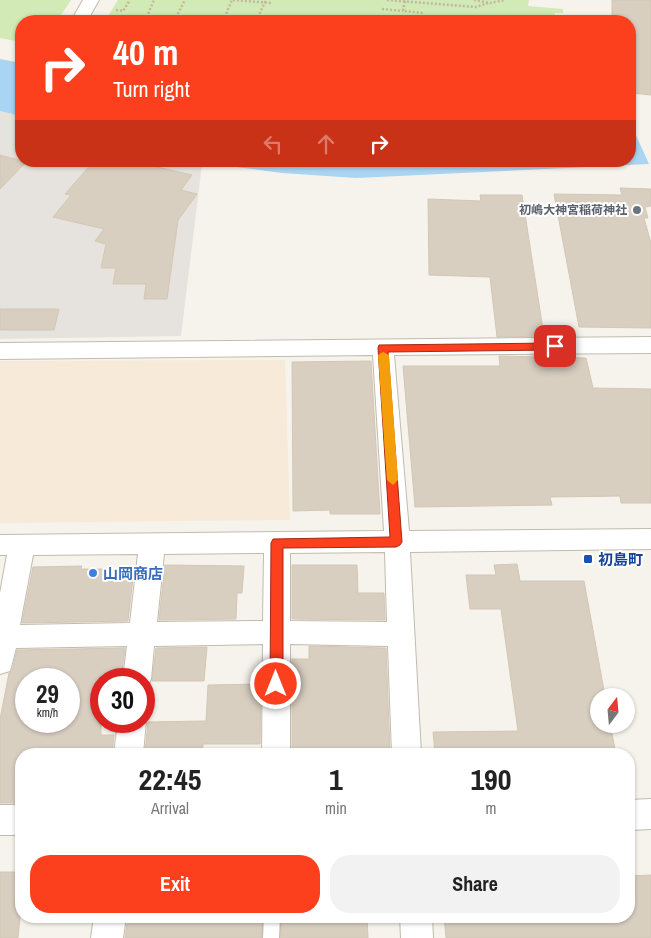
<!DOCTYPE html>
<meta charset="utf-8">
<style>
:root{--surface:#fff;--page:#f2f2f2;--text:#222;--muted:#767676;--accent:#fc3f1d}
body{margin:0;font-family:"Archivo Narrow","Noto Sans JP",sans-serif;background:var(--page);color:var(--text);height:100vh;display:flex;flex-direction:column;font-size:19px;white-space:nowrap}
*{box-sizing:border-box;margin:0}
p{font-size:16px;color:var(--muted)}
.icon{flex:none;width:28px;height:28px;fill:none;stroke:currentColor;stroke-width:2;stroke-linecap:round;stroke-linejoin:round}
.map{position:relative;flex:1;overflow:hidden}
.side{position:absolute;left:15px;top:748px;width:620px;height:175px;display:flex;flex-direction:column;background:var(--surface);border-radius:20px;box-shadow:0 1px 4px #0004}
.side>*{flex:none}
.guide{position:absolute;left:15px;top:15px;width:621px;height:152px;border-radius:20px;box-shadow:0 1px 4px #0004;background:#fc3f1d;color:#fff;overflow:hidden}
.needle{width:32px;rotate:16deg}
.fabs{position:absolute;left:590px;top:688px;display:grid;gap:10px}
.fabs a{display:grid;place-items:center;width:45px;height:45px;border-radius:50%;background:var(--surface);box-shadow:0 1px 4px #0004;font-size:25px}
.speed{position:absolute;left:15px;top:668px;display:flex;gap:10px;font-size:25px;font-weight:700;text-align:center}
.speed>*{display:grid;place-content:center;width:65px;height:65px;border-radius:50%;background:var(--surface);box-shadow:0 1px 4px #0004;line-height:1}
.speed small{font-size:12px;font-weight:400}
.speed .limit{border:8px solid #d22;background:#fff;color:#111}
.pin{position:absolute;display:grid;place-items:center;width:42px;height:42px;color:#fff;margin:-21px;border-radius:10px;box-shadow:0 2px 8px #0006}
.me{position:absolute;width:55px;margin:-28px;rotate:0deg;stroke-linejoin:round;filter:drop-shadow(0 0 4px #0008)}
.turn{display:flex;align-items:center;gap:18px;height:105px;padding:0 15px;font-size:22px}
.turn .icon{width:65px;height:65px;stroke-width:2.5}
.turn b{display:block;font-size:35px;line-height:42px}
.lanes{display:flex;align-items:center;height:48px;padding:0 15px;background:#0003;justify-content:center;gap:25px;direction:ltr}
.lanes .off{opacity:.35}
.eta{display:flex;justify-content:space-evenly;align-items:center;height:85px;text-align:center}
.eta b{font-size:30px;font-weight:800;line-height:35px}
.action{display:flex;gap:10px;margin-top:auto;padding:10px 15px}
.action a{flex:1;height:58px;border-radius:20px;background:var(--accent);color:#fff;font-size:20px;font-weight:800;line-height:58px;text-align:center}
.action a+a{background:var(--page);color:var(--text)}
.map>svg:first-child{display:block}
</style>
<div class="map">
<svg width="651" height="938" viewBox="0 0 651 938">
<rect width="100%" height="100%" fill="#f6f3ec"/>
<polygon fill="#f7ead8" points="285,360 290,520 0,523 0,361"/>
<polygon fill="#e6e2dd" points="0,111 21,116 21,161 191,161 202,164 181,336 0,339"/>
<g fill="#d2eab5">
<polygon points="0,0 71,0 57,21 21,21 21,42 0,38"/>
<polygon points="118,0 529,0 528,6 563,9 563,13 555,13 554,21 105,21"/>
</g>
<g fill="#a9d4f2">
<polygon points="0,59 21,63 21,116 0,111"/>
<polygon points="630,122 649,164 356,178 282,173 191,161 630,161"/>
</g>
<g fill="#d8cfc1" stroke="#d3c7b4" fill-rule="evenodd">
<polygon points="612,0 651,0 651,95 631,93 630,91 630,21 612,21"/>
<polygon points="0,155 26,162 0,189"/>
<polygon points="94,161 131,161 192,175 181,190 197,194 178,220 167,299 144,299 146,284 113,284 116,268 101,268 106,244 95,241 104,229 53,217 71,195 65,194"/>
<polygon points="620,188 651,189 651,206 645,207 648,218 644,218 651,243 651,328 579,327 554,194 622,195"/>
<polygon points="480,195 522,195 544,336 497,337 490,277 429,275 428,199 481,201"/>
<polygon points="0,309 59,309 54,330 0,330"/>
<polygon points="499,356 586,358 593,388 651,389 651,503 621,503 620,496 550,497 552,505 415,507 403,366 500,366"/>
<polygon points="371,361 380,514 330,514 330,510 293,511 292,362"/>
<polygon points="517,564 520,581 584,581 605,696 599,696 599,724 610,724 616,754 435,754 433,732 518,731 501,609 470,609 466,575 496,575 494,565"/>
<polygon points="165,565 244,566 242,593 237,593 236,619 159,620"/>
<polygon points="292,565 357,565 358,593 384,593 385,620 292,619"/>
<polygon points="82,566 81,569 134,569 128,621 22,623 33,567"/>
<polygon points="309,646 386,648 390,754 292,754 292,659 309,659"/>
<polygon points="207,647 204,681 152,681 156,648"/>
<path d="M125 648 121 679H101V735H114L112 754H21V803H0V719L9 673 12 671 17 650ZM26 679H69V721H26Z"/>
<polygon points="261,684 260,744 203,744 202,754 145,754 148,722 206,721 208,685"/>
<polygon points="0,872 20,872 14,907 21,907 18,938 0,938"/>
<polygon points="651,875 651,938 446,938 444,916 629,916 629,876"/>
<polygon points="128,916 262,916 261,938 125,938"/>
<polygon points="282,916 367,916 368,938 281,938"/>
</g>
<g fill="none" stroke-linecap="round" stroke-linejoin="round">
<g stroke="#c2bbae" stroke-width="3">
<polygon id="lane" points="264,916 280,916 279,938 263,938"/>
</g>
<g stroke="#c2bbae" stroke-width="2">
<g id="street">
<polygon points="83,0 99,0 87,21 71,21"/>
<path d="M651 337V353L394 355 409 531 651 529V549L410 552 421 754H392L388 646 290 644V754H262L263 644 154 646 151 679 147 688 144 689V679H123L127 646 16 648 10 671 0 674V593L7 555H0V535L384 531 373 355 0 359V343ZM385 552 387 622 290 621V553ZM264 553 263 621 157 622 164 554ZM138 554 130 623 20 625 33 555Z"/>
<polygon points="144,716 146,721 143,754 114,754 118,721 144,721"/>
<polygon points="651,799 651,829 629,830 629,800"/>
<rect x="0" y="805" width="21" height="30"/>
<polygon points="94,916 126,916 123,938 91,938"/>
<polygon points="400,916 432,916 433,938 401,938"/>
</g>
</g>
<g stroke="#c4b79f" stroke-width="2.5" stroke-dasharray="2 2" stroke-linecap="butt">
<polyline points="233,0 271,3"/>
<polyline points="387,0 476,7 488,3"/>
<polyline points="474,0 490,3 505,0"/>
<polyline points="405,1 403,11 424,13"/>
<polyline points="382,9 403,11"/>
<polyline points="116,10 123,11 130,0"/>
<polyline points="145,21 154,0"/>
<polyline points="174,21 185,0"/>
<polyline points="223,21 232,0"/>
<polyline points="256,21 266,0"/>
</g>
<use href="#lane" fill="#fff" fill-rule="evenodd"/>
<use href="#street" fill="#fff" fill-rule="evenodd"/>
</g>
<polygon fill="#fc3f1d" stroke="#a42913" points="555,343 560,346 555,350 388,352 402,542 400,545 396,547 283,548 283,684 281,688 276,690 272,688 270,684 271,543 273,539 390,537 378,348 379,345"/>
<polygon fill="#f59e0b" points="383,352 389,355 398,480 393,485 387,480 378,355"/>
<circle fill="#6b7280" stroke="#fff" stroke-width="2" cx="637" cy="210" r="5"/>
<rect fill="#1a4fb4" stroke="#fff" stroke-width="2" x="583" y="554" width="10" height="10" rx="2.5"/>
<circle fill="#3f7fe0" stroke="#fff" stroke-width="2" cx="93" cy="573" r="5"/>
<g text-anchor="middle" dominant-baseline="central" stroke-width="4" stroke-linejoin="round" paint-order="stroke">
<g font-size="12" font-weight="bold" fill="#5b616d" stroke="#fff" text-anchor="end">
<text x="627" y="210">初嶋大神宮稲荷神社</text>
</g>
<g font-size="15" font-weight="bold" fill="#164399" stroke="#fff" text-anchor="start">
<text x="598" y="559">初島町</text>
</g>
<g font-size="15" font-weight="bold" fill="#366cbe" stroke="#fff" text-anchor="start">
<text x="103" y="573">山岡商店</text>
</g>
</g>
</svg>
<div class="fabs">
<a><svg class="needle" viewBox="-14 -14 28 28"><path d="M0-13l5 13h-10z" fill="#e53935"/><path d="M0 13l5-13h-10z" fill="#767676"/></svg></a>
</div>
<div class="speed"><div>29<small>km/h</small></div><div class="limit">30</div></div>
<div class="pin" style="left:555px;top:346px;background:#d93025"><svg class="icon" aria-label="arrive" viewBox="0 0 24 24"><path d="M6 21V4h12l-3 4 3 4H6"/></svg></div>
<svg class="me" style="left:276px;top:684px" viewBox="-20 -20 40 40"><circle r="17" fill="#fc3f1d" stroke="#fff" stroke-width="3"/><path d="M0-11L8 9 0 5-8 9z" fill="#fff"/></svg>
<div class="guide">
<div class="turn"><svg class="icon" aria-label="right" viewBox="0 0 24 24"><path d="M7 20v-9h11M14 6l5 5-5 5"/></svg><div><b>40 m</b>Turn right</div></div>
<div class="lanes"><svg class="icon off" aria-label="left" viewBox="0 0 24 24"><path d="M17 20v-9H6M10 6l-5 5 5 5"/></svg><svg class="icon off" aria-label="ahead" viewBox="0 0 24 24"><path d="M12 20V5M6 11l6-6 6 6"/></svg><svg class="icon" aria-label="right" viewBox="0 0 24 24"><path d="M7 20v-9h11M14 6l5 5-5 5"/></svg></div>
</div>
<section class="side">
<div class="eta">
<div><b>22:45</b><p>Arrival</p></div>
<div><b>1</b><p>min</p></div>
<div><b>190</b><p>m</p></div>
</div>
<div class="action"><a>Exit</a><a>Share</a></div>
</section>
</div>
